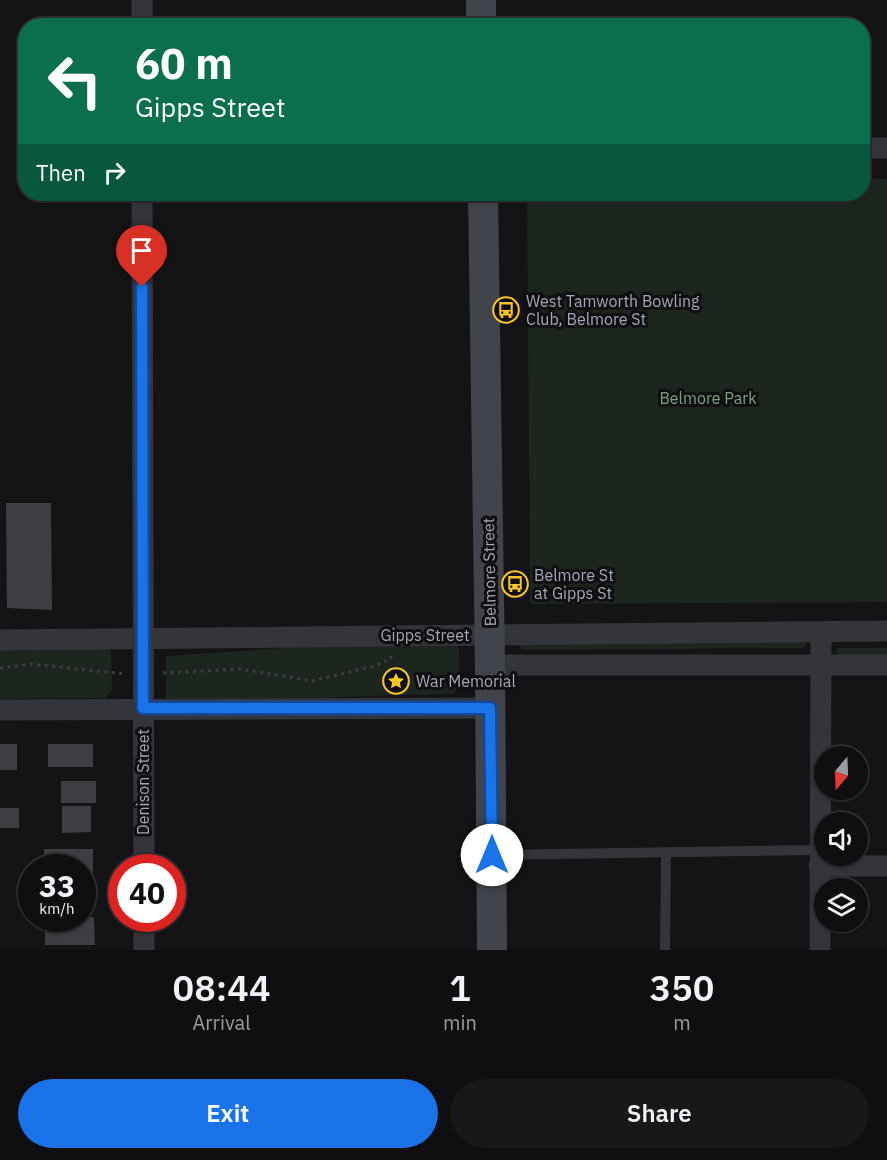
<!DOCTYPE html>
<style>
:root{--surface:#0f0e10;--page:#181719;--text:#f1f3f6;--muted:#9b9c9f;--line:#2f2e30;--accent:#1a73e8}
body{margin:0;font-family:"IBM Plex Sans",sans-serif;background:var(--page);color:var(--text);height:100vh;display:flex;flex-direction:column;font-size:22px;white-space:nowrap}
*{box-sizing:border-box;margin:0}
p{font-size:20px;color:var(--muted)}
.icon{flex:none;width:33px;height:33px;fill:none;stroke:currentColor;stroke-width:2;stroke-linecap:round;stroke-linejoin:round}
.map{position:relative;height:950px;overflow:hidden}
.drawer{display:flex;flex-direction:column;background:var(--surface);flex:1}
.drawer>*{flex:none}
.hud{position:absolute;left:18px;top:18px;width:852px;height:183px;border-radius:24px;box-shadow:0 2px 4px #0004,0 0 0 2px var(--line);background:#0b6e4f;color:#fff;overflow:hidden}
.needle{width:39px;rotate:199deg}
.controls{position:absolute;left:814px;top:746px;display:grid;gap:12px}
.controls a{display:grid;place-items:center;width:54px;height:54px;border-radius:50%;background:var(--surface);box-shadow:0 2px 4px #0004,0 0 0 2px var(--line);font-size:30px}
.speed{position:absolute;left:18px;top:854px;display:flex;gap:12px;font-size:30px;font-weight:700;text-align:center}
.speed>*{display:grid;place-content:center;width:78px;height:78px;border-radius:50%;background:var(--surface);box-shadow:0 2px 4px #0004,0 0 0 2px var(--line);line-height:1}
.speed small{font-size:15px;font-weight:400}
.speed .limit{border:9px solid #d22;background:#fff;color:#111}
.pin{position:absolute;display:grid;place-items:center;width:51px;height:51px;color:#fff;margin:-62px -26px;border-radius:50% 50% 50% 0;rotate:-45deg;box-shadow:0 0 6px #0007}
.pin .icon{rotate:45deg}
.me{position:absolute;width:66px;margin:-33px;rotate:0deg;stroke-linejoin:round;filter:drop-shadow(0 0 4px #0008)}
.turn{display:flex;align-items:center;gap:21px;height:126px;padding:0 18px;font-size:27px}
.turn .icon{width:78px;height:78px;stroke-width:2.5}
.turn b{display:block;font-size:42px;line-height:51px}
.then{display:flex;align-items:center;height:57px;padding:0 18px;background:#0003;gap:12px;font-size:22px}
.eta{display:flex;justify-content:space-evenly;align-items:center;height:102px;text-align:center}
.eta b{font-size:36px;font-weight:600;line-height:42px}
.button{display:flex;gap:12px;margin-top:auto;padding:12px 18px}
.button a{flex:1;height:69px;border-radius:36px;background:var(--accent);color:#fff;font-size:24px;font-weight:600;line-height:69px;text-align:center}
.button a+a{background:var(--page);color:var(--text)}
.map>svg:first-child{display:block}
</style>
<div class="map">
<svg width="887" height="950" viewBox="0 0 887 950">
<rect width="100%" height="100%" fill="#141315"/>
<g fill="#1d251f">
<polygon points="863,178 887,179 887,602 530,604 527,194 862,194"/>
<polygon points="804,640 807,643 803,648 522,650 518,644"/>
<polygon points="372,642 455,643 459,649 459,687 453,694 361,696 166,707 166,656"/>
<polygon points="105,646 111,651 112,691 105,698 0,699 0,647"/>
<polygon points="836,648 887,648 887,660 838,660"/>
</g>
<g fill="#3e3d42">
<polygon points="6,503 51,503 52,610 7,608"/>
<rect x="0" y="744" width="17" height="26"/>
<rect x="48" y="744" width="45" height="23"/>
<rect x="61" y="781" width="35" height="22"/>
<polygon points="62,806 91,806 91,832 62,833"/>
<rect x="0" y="808" width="19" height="20"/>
<polygon points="44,849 93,849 93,873 82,873 82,867 44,867"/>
<rect x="82" y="884" width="12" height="26"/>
<polygon points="94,917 95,945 45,945 45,918"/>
</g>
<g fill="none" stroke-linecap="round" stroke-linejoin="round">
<g stroke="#3a3c42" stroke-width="3" stroke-dasharray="3 4.5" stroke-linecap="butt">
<polyline points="0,668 31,664 126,674"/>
<polyline points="163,673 241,669 312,681 374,666 391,659 391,655"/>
</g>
<g stroke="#34353b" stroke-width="10">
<polyline points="492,855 819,850"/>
<polyline points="665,950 666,853"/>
</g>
<g stroke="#34353b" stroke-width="21">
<polyline points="142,26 142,0"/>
<polyline points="862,148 887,148"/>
<polyline points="142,194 144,867"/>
<polyline points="0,640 887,631"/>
<polyline points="490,665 887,665"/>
<polyline points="0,710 491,708"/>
<polyline points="819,866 887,866"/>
<polyline points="144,918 144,950"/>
<polyline points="820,950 821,632"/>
</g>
<g stroke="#42444b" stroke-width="30">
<polyline points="481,0 481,26"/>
<polyline points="483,194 490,665 492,950"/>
</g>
</g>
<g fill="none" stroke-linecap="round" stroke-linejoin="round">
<g stroke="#114b97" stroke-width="15">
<polyline id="route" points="142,287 143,708 490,708 492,855"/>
</g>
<use href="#route" stroke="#1a73e8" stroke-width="10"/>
</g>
<defs>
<g id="bus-ring" transform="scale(1.35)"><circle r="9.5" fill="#0f0e10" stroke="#fbc626" stroke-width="1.5"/><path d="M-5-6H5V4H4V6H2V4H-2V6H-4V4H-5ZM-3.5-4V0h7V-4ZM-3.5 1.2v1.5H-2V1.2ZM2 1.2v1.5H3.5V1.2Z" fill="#fbc626"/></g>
<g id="sight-ring" transform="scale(1.35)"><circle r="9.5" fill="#0f0e10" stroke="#fbc626" stroke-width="1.5"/><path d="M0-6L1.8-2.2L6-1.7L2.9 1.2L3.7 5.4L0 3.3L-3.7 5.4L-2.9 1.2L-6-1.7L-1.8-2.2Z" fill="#fbc626"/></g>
</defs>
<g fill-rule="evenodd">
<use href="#bus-ring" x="506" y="310"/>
<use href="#bus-ring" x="515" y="584"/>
<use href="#sight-ring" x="396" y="681"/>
</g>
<g text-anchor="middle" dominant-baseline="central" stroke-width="6" stroke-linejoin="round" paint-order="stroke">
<g font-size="16" fill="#a4a8b6" stroke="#0f0e10" text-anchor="start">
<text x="526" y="301">West Tamworth Bowling<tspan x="526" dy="18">Club, Belmore St</tspan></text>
<text x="534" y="575">Belmore St<tspan x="534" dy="18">at Gipps St</tspan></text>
<text x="416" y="681">War Memorial</text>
</g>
<g font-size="16" fill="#7aa380" stroke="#0f0e10">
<text x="708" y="398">Belmore Park</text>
</g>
<g font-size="16" fill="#a4a8b6" stroke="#0f0e10">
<text transform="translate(489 572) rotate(-91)">Belmore Street</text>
<text x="425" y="635">Gipps Street</text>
<text transform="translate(143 782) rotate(-90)">Denison Street</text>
</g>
</g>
</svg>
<div class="controls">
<a><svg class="needle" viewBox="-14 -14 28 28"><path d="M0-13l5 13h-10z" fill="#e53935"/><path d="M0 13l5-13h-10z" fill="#9b9c9f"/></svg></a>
<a><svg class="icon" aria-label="sound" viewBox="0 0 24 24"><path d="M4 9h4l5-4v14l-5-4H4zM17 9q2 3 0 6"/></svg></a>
<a><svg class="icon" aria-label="layers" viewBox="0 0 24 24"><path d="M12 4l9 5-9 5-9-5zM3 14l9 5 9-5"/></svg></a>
</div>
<div class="speed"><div>33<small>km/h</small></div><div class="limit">40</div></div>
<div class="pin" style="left:142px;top:287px;background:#d93025"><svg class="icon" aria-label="arrive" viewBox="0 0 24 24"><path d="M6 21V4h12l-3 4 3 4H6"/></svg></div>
<svg class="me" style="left:492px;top:855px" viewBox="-20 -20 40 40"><circle r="19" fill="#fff"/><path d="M0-13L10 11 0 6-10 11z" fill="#1a73e8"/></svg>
<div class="hud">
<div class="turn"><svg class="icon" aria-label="left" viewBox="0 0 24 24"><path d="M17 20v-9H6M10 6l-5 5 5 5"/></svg><div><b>60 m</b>Gipps Street</div></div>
<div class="then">Then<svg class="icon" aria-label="right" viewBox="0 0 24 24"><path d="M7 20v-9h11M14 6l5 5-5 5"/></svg></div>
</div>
</div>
<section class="drawer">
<div class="eta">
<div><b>08:44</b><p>Arrival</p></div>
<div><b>1</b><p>min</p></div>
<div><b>350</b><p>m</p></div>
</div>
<div class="button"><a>Exit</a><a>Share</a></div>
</section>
